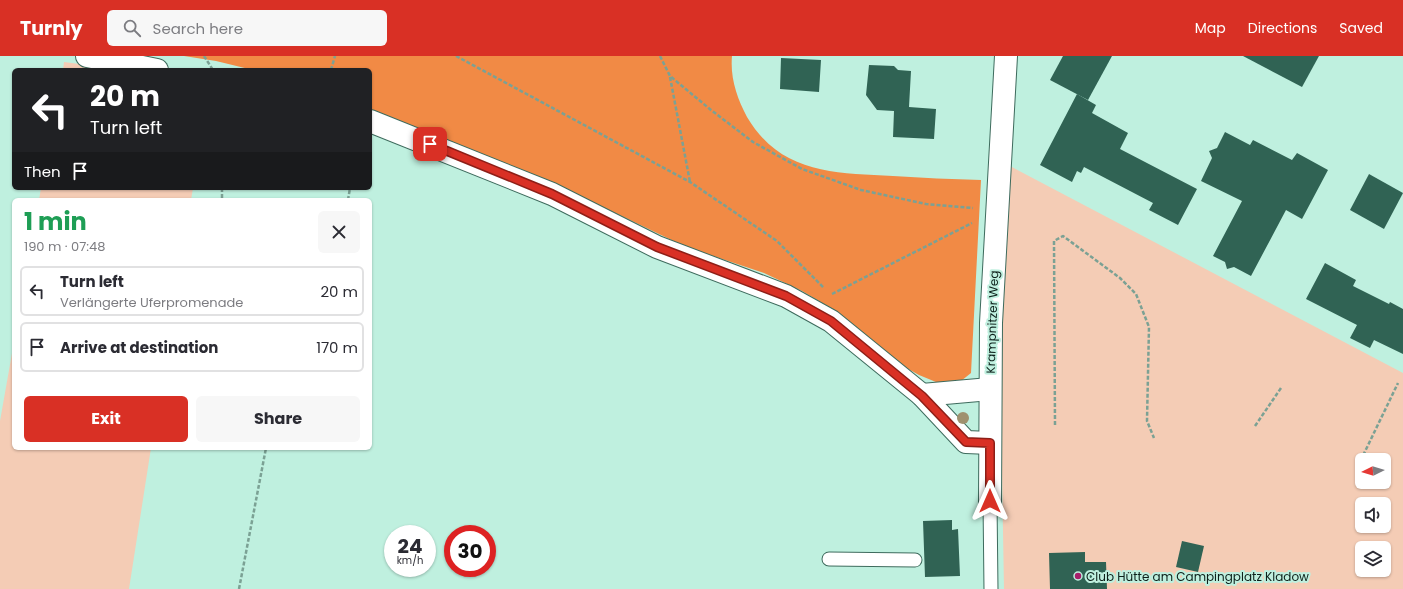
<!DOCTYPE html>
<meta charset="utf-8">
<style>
:root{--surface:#fff;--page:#f7f7f7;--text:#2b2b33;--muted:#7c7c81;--line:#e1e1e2;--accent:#d93025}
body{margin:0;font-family:Poppins,sans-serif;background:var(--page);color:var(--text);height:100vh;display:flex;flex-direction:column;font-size:15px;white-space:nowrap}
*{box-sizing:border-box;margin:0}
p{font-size:13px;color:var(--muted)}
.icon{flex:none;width:22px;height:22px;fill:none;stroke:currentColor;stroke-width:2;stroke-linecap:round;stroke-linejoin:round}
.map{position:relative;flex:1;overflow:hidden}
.panel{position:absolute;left:12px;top:142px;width:360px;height:252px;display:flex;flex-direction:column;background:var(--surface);border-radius:6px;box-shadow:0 1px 3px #0004}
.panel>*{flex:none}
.banner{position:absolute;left:12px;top:12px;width:360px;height:122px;border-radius:6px;box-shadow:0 1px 3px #0004;background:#202124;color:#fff;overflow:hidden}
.needle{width:26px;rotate:265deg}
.buttons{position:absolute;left:1355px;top:397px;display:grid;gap:8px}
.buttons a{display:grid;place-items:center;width:36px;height:36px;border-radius:6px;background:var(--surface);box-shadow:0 1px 3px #0004;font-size:20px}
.speed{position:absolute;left:384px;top:469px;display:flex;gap:8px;font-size:20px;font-weight:700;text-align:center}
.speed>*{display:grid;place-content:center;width:52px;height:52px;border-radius:50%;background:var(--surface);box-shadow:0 1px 3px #0004;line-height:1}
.speed small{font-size:10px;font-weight:400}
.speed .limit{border:6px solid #d22;background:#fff;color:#111}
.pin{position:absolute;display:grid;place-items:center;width:34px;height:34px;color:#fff;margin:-17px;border-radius:8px;box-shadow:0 2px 6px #0006}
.me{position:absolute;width:44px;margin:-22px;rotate:0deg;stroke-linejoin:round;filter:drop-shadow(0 0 3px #0008)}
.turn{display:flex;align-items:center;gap:14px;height:84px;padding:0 12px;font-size:18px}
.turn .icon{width:52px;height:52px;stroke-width:2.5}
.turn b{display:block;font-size:28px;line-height:34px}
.then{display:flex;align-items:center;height:38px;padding:0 12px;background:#0003;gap:8px;font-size:15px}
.round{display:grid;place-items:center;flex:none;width:42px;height:42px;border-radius:6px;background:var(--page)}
.overview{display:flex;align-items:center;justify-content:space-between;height:68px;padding:0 12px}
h1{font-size:24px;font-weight:700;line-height:30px;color:#1e9e55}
.cta{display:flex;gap:8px;margin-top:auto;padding:8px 12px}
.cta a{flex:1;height:46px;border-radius:6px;background:var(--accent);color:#fff;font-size:16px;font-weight:700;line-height:46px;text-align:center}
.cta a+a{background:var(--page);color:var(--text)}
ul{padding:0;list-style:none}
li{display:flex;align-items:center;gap:12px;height:50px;margin:0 8px 6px;padding:0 4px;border:2px solid var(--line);border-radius:6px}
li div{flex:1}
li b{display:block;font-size:15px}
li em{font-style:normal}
header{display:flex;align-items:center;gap:24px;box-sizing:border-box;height:56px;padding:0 20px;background:var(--accent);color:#fff}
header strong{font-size:19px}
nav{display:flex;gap:22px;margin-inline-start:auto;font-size:14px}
.search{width:280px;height:36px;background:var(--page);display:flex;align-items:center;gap:10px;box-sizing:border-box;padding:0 14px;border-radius:6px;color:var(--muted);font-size:15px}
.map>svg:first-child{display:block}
</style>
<header>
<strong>Turnly</strong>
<div class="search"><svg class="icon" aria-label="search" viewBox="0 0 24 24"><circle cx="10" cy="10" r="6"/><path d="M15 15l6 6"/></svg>Search here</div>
<nav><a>Map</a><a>Directions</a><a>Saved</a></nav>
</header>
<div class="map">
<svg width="1403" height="533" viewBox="0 0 1403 533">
<rect width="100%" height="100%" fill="#bff0df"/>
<g fill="#f4ccb5" fill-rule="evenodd">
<polygon points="64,6 126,14 63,14"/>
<path d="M1010 110 1403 317V533H1004L1000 302ZM1362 404H1384V426H1362ZM1362 448H1384V470H1362ZM1362 492H1384V514H1362Z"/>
<polygon points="41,132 193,132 191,144 39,144"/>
<polygon points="14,286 14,392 151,392 129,533 0,533 0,365"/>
</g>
<path fill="#f18a45" d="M184 0H732C730 22 737 42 747 61 781 118 834 117 893 120 922 122 952 123 981 124L971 317 961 325 948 326H936L919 319 894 305 873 289 836 255 802 235 764 217 686 191 553 127 370 56V14H253L216 5Z"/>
<g fill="#306354">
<polygon points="1063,0 1112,0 1088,44 1050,24"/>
<polygon points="1243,0 1319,0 1302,31"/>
<polygon points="781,2 821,4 819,36 780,33"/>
<polygon points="869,9 894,10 898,14 911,15 909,51 936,53 934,83 893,81 894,55 877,54 866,39"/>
<polygon points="1077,38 1096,49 1092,57 1128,77 1120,93 1197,133 1178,169 1149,154 1153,147 1084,111 1081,117 1077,115 1072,126 1040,109"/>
<polygon points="1225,76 1250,89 1253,84 1292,104 1297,97 1328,114 1302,163 1286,154 1251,220 1234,211 1227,213 1225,206 1213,200 1242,145 1201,125 1212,102 1209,95 1217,92"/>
<polygon points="1369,118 1403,137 1384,173 1350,154"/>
<polygon points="1325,207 1356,224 1353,230 1389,248 1390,246 1403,253 1403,298 1374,284 1370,292 1350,282 1357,269 1306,243"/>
<polygon points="952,464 952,474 958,473 960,520 925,521 923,465"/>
<polygon points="1182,485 1204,490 1198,516 1176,511"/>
<polygon points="1085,496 1085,506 1106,506 1107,533 1050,533 1049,497"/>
</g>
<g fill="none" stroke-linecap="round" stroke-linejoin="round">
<g stroke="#3e6b5d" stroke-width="15">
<g id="service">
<polyline points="990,445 991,533"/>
<polyline points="829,503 915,504"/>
</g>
</g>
<g stroke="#3e6b5d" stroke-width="24">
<g id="minor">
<polyline points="87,0 157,14"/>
<polyline points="370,65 552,138 657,191 786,240 831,265 922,339 966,386 990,387"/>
<polyline points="922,339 990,333"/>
<polyline points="990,445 991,267 1006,0"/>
</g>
</g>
<g stroke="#7ba194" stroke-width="2.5" stroke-dasharray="4 2" stroke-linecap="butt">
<polyline points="204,0 213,14"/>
<polyline points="456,0 690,126 777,185 824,232"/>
<polyline points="660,0 670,20 711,54 753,86 802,113 861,134 926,148 973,152"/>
<polyline points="331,14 335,0"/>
<polyline points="670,21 690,126"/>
<polyline points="222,132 222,144"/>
<polyline points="348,144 350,132"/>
<polyline points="832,238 972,167"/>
<polyline points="1055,369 1054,185 1063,180 1120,222 1136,238 1149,271 1147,365 1154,382"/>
<polyline points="1255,370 1281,332"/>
<polyline points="1358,410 1398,327"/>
<polyline points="239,533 266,392"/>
</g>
<use href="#service" stroke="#fff" stroke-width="13"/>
<use href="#minor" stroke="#fff" stroke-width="22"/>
</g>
<circle fill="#9f916e" cx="963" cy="362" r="6"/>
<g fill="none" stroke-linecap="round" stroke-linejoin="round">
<g stroke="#8d1f18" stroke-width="10">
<polyline id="route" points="430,88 552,138 657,191 786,240 831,265 922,340 966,386 990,387 990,445"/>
</g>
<use href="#route" stroke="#d93025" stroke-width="7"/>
</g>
<circle fill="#a51f6a" stroke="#bff0df" stroke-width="1.5" cx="1078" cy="520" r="4"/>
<g text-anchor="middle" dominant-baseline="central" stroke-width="4" stroke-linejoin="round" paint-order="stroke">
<g font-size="12" fill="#0d201a" stroke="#bff0df">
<text transform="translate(992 266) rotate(-88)">Krampnitzer Weg</text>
</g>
<g font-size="12" fill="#0d201a" stroke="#bff0df" text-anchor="start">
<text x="1086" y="520">Club Hütte am Campingplatz Kladow</text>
</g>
</g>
</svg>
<div class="buttons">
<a><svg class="needle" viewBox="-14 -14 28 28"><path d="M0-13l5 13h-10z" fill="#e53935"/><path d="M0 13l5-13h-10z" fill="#7c7c81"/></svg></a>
<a><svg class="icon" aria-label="sound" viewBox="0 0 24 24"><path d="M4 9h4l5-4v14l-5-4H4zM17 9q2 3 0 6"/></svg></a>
<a><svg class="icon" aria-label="layers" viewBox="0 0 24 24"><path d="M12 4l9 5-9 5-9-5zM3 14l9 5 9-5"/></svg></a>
</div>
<div class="speed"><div>24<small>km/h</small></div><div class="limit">30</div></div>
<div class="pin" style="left:430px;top:88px;background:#d93025"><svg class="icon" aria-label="arrive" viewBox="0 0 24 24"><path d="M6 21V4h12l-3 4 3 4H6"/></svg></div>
<svg class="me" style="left:990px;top:445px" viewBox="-20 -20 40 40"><path d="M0-17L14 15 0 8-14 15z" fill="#d93025" stroke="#fff" stroke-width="4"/></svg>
<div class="banner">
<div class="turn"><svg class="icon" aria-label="left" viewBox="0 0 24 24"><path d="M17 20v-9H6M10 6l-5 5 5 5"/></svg><div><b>20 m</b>Turn left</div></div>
<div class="then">Then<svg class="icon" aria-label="arrive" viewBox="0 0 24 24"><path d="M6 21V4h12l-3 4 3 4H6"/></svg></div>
</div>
<section class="panel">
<div class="overview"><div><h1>1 min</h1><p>190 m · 07:48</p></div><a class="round"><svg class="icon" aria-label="close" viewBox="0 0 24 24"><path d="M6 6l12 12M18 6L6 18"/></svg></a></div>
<ul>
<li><svg class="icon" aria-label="left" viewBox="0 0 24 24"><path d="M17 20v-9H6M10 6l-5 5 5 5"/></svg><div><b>Turn left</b><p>Verlängerte Uferpromenade</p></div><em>20 m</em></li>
<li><svg class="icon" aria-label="arrive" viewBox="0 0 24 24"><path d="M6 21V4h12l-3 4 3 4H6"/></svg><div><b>Arrive at destination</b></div><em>170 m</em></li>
</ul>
<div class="cta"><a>Exit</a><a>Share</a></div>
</section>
</div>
